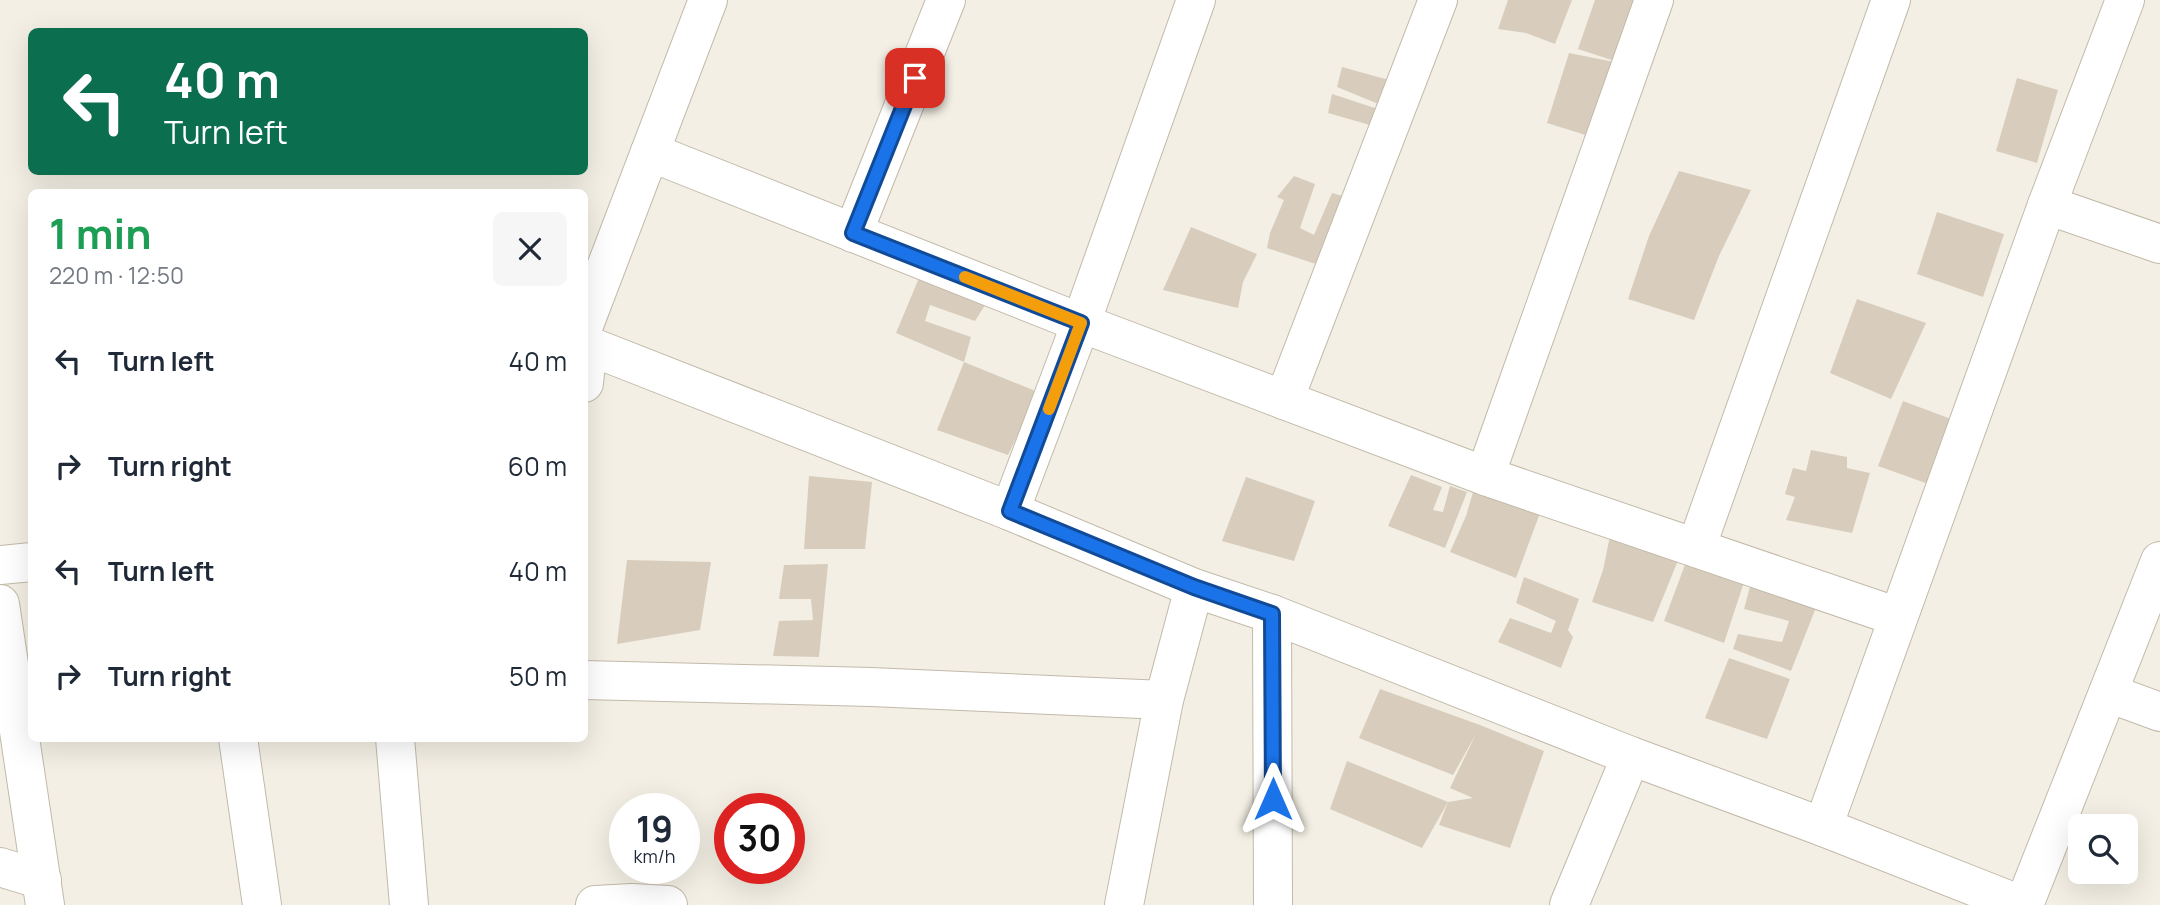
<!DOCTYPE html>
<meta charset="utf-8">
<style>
:root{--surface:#fff;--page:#f6f6f7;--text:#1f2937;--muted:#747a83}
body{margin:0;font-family:Manrope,sans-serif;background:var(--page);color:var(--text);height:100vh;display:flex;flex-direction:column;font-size:26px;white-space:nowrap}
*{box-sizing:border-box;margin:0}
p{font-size:23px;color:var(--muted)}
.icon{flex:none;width:38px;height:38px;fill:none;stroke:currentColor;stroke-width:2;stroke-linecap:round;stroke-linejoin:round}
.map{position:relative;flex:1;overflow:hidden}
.drawer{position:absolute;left:28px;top:189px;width:560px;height:553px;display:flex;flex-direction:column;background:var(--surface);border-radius:10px;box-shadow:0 7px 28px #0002}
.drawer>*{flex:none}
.guide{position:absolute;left:28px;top:28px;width:560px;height:147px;border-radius:10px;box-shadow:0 7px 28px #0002;background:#0b6e4f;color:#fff;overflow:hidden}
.buttons{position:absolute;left:2068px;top:814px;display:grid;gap:14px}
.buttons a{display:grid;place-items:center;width:70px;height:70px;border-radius:10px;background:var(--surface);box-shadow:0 7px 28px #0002;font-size:35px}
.speed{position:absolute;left:609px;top:793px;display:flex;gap:14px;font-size:35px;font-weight:700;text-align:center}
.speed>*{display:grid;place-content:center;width:91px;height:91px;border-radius:50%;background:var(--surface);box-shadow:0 7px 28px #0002;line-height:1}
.speed small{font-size:18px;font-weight:400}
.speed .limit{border:10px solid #d22;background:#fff;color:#111}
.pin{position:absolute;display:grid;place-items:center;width:60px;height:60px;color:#fff;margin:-30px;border-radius:14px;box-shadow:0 4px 10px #0006}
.me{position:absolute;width:77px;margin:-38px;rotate:0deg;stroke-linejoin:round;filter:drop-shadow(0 0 5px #0008)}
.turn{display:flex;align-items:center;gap:24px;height:147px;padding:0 21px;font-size:32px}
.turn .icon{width:91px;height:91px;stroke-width:2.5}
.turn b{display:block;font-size:49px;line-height:60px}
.round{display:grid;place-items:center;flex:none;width:74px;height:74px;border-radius:10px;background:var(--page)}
.summary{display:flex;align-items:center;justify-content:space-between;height:119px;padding:0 21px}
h1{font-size:42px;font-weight:700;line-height:52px;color:#1e9e55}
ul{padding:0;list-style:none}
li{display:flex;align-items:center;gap:21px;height:105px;padding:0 21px}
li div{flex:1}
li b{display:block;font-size:26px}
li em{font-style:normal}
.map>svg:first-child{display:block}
</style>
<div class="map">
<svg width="2160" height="905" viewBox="0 0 2160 905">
<rect width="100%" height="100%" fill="#f3efe4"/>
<g fill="#d8cdbc">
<polygon points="1508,0 1572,0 1555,44 1526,33 1498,29"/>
<polygon points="1595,0 1647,0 1624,64 1578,49"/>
<polygon points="1569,53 1624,64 1595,138 1547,123"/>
<polygon points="1342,67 1396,82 1381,105 1337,87"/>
<polygon points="2017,78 2058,90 2037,163 1996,151"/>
<polygon points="1332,94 1381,110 1377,127 1328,113"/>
<polygon points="1679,171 1751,190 1719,256 1694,320 1628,299 1649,236"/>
<polygon points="1294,176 1315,184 1300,228 1314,235 1332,193 1354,199 1328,268 1267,248 1270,233 1284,200 1277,197"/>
<polygon points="1937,212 2004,234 1983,297 1917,274"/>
<polygon points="1191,227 1257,254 1243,282 1238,308 1163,290"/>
<polygon points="919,278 987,302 975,321 930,305 925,321 971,337 964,362 896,333"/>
<polygon points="1857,299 1926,323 1891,399 1830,373"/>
<polygon points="964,362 1038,392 1008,455 937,430"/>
<polygon points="1903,401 1959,422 1934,486 1878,466"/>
<polygon points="1811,450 1847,457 1847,468 1870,473 1852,533 1786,520 1795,497 1785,494 1793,468 1806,471"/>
<polygon points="1411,475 1442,487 1433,510 1443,512 1450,486 1467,492 1445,548 1388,526"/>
<polygon points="809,476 872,482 865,549 804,549"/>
<polygon points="1246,477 1315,501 1294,561 1222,541"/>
<polygon points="1474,489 1540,513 1516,578 1450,552 1466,516"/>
<polygon points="1610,536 1679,558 1653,622 1592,602 1603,570"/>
<polygon points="627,560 711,562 700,630 617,644"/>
<polygon points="1686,562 1745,579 1724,643 1664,621"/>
<polygon points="828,564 819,657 773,656 779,621 813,620 811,599 779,599 784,565"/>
<polygon points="1524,577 1579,599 1568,630 1573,637 1561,668 1498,642 1510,618 1551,633 1556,621 1516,603"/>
<polygon points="1751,583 1817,605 1791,671 1733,649 1738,634 1782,642 1789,621 1744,609"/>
<polygon points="1729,658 1790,679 1767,739 1705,718"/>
<polygon points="1380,689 1480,725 1544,751 1510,848 1439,825 1448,802 1473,798 1450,788 1476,734 1453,775 1359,738"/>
<polygon points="1347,761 1448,802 1422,848 1330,809"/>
</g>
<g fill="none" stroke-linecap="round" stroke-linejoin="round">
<g stroke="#c2baa9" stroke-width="40">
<g id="minor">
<polyline points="650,152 1081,323 1485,476 1898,617"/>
<polyline points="2047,205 2160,244"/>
<polyline points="853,233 946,0"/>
<polyline points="584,325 708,0"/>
<polyline points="584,344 1010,511 1194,588 1272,614 1631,756 1823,827 2021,905"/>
<polyline points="584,383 588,345"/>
<polyline points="1284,400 1438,0"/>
<polyline points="1485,476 1654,0"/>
<polyline points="1010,511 1081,323 1196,0"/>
<polyline points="1696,548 1891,0"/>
<polyline points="0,565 32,562"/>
<polyline points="0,604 45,905"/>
<polyline points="1272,614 1273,905"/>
<polyline points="584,680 871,687 1164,700"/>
<polyline points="2108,693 2160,712"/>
<polyline points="238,738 262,905"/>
<polyline points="395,738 409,905"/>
<polyline points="1823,827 2047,205 2125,0"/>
<polyline points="0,867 42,880"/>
<polyline points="595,905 632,903 668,905"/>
<polyline points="1124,905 1164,700 1194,588"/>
<polyline points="1569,905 1631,756"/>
<polyline points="2024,905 2160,561"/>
</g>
</g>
<use href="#minor" stroke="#fff" stroke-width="38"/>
</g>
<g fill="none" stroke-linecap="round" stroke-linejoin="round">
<g stroke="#114b97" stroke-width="18">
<polyline id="route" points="915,78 853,233 1081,323 1010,511 1194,587 1272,614 1273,799"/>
</g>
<use href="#route" stroke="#1a73e8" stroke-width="12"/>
<polyline stroke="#f59e0b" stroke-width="12" points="965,277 1081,323 1049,409"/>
</g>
</svg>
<div class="buttons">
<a><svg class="icon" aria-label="search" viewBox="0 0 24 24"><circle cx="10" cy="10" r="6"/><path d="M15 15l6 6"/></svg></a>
</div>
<div class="speed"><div>19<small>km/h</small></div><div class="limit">30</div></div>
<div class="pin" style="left:915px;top:78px;background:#d93025"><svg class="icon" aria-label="arrive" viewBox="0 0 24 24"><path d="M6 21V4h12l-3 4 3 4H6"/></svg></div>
<svg class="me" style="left:1273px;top:799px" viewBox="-20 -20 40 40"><path d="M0-17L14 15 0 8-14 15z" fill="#1a73e8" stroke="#fff" stroke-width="4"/></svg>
<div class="guide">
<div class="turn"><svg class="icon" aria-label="left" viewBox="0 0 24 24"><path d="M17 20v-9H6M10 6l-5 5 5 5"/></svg><div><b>40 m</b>Turn left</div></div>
</div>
<section class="drawer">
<div class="summary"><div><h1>1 min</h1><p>220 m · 12:50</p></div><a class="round"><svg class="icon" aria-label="close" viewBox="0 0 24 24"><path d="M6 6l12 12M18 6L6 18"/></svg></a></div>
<ul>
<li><svg class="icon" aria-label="left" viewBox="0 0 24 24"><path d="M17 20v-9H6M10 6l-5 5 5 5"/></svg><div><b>Turn left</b></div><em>40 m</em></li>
<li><svg class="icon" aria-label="right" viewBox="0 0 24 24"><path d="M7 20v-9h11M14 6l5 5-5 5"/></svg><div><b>Turn right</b></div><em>60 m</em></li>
<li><svg class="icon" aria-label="left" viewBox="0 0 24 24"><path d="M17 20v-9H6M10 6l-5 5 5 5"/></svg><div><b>Turn left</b></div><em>40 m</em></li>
<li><svg class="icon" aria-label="right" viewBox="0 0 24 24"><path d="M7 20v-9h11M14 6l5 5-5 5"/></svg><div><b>Turn right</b></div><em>50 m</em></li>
</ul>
</section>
</div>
